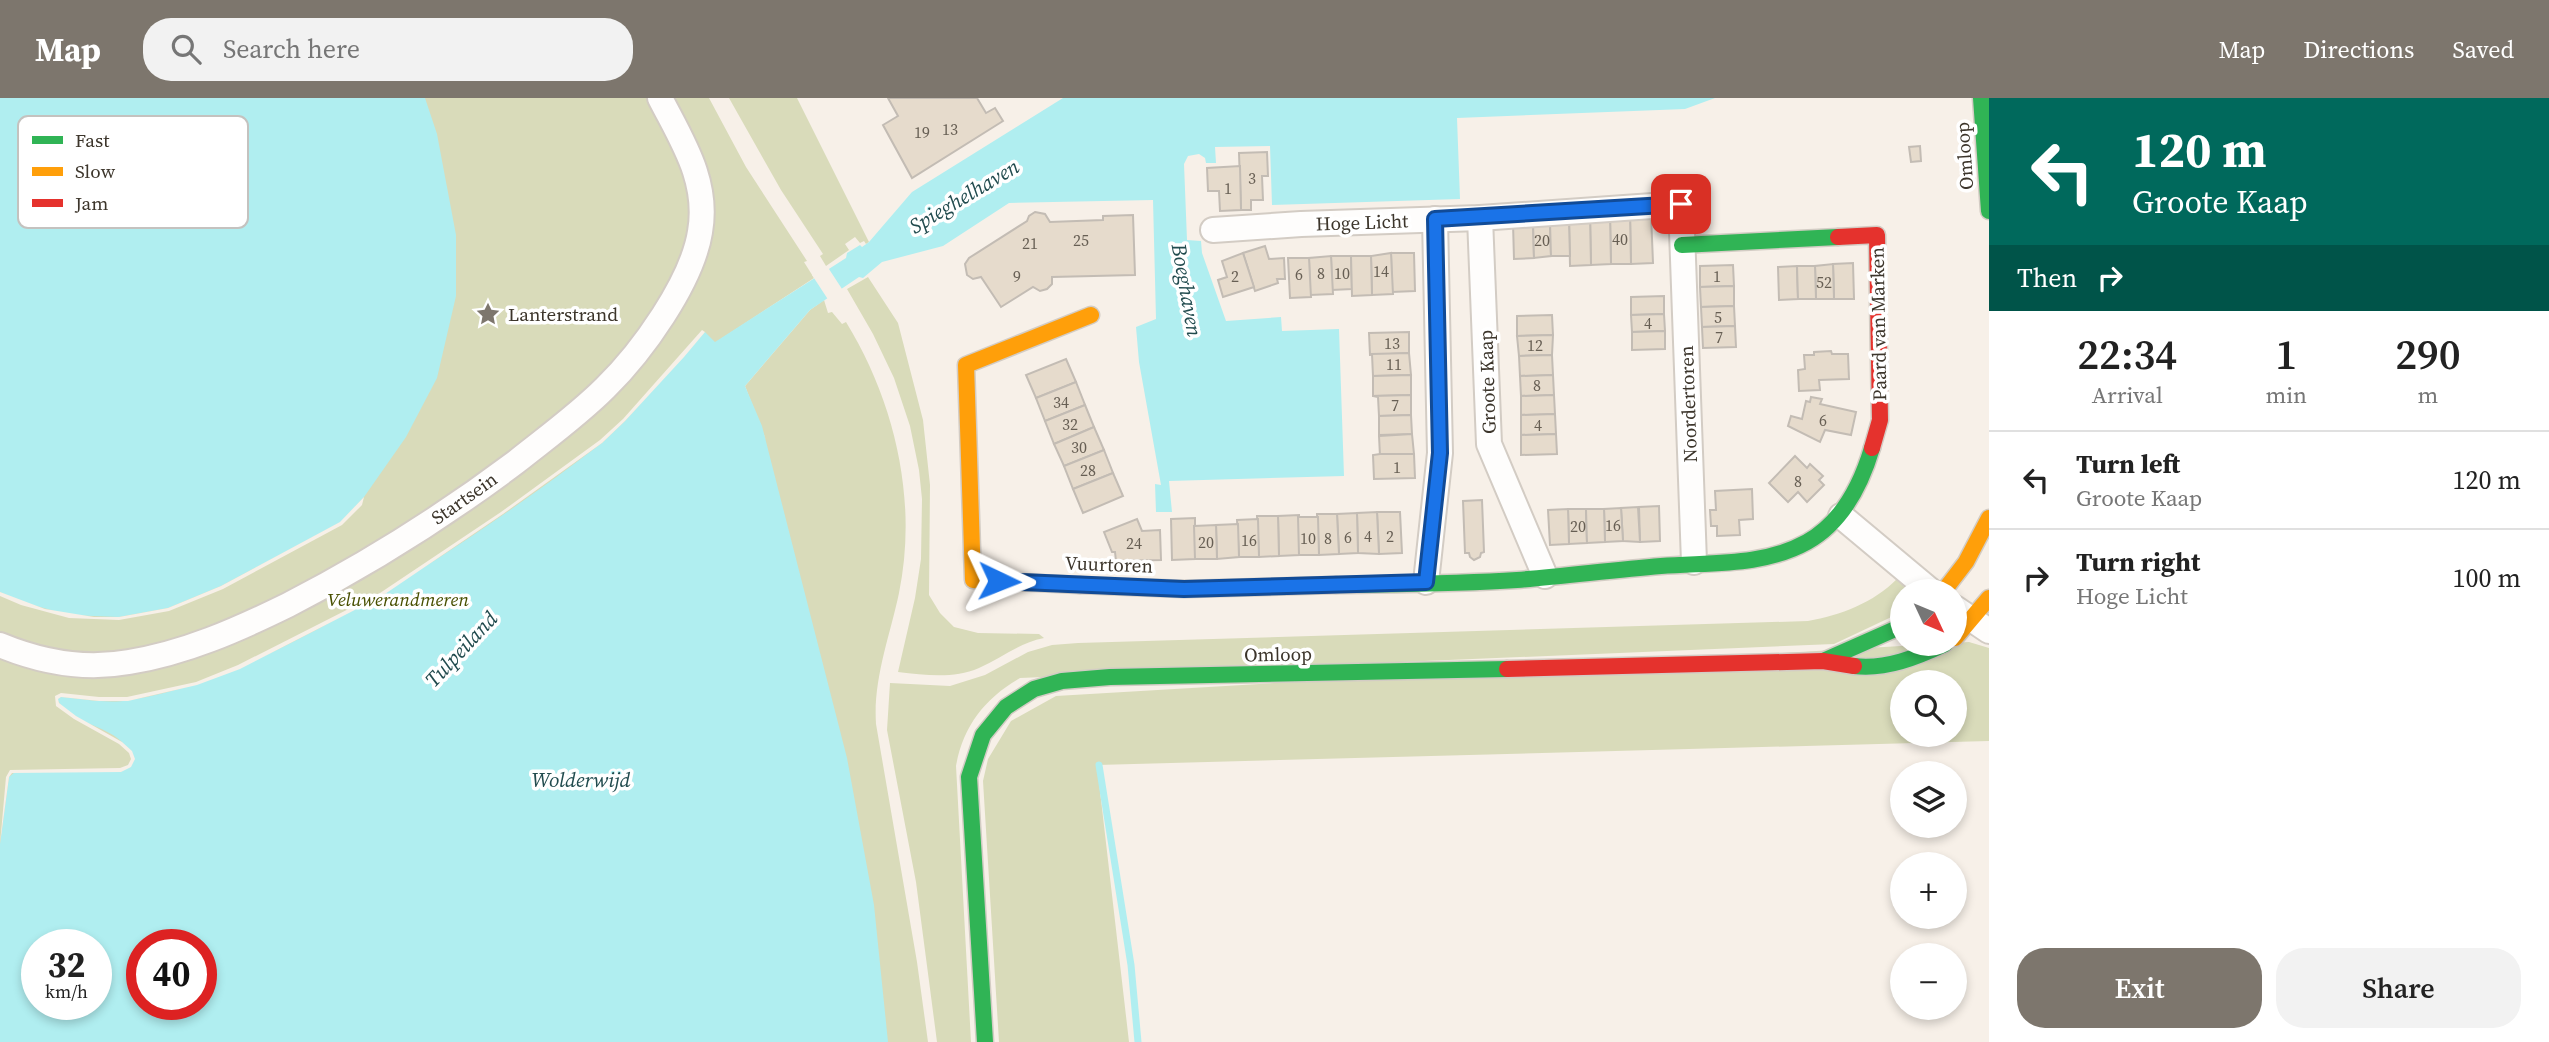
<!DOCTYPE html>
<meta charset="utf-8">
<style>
:root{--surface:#fff;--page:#f2f2f2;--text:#222;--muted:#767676;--line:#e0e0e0;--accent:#7d766d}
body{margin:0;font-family:"Source Serif 4",serif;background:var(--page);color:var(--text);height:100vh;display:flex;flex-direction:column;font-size:26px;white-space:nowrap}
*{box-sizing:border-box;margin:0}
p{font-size:23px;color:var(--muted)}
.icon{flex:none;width:38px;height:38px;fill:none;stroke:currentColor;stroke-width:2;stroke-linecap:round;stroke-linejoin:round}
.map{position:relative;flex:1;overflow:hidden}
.details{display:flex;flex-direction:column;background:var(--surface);width:560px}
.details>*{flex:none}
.banner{background:#00695c;color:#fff;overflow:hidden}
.needle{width:46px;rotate:134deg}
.buttons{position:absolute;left:1890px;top:481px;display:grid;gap:14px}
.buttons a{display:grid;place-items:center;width:77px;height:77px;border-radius:50%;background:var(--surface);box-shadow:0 4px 10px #0003;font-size:35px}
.speed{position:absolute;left:21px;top:831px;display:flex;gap:14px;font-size:35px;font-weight:700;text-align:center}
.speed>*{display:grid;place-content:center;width:91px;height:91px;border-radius:50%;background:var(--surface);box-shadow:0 4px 10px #0003;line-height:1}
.speed small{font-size:18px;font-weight:400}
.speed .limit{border:10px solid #d22;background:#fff;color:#111}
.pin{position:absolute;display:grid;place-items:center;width:60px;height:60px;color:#fff;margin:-30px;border-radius:14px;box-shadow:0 4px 10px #0006}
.me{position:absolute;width:77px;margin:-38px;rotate:92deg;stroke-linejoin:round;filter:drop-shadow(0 0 5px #0008)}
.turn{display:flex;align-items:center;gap:24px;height:147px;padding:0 28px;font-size:32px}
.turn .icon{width:91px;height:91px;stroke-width:2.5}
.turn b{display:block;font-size:49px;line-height:60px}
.then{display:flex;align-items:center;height:66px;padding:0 28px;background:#0003;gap:14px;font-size:26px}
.eta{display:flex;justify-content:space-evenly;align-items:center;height:119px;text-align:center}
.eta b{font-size:42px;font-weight:600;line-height:49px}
.primary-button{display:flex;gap:14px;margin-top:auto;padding:14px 28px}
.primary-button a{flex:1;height:80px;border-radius:28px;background:var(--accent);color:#fff;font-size:28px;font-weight:600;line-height:80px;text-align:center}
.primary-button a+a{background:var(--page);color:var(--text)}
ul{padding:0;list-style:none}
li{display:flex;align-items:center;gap:21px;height:98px;padding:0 28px;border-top:2px solid var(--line)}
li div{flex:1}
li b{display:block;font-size:26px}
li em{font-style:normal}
header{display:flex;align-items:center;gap:42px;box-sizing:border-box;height:98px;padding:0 35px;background:var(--accent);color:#fff}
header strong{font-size:33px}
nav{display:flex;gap:38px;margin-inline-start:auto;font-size:24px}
.search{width:490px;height:63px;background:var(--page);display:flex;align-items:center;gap:18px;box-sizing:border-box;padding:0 24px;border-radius:28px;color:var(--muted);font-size:26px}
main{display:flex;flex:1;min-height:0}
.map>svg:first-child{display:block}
</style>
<header>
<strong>Map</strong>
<div class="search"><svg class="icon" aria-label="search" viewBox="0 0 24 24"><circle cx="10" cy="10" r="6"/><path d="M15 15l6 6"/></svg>Search here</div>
<nav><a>Map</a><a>Directions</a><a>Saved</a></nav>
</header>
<main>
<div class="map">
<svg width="1989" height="944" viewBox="0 0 1989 944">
<rect width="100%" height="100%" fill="#f7f0e8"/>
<g fill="#d9dbba" fill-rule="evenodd">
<path d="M0 0H648L682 64 702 167 671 0H709L746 69 807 163 804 164 814 180 721 241 766 342 745 288 810 212 824 202 828 215 832 214 842 226 846 224C895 304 918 402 899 495 890 538 873 581 876 626L917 864 928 944H0ZM37 847H96V906H37ZM142 847H201V906H142Z"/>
<polygon points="729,0 797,0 869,144 866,146 864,143 860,145 855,139 845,146 849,152 826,168 820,158 823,156 781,92"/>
<path d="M868 179 898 225 923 322 930 387 929 497 940 515 954 529 978 535 1039 536 1044 540C1019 545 1002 560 979 570 953 581 926 577 898 574L915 500 921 461 922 401 919 372 910 328 894 280 873 236 847 191Z"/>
<path d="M1897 481 1908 493 1902 494V514L1834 546 1020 580C985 600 963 628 956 668L971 944H937L916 784 887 632 890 585 950 588 985 577 1028 554 1052 547 1078 545 1808 523C1841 517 1873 505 1897 481Z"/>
<path d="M1969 544 1989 550V643L1097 667 1129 944H999L983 683 988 661 1011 623 1056 598ZM1902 584H1955V637H1902Z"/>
</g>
<g fill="#b0eef0" fill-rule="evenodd">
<polygon points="0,0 425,0 437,36 456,137 456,198 437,280 406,339 364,399 341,424 221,488 168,510 119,519 69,517 22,504 0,494"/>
<path d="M1063 0H1715L1685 11 1457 20 1460 101 1272 107 1270 48 1215 49 1216 65H1206L1205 60 1199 56 1188 58 1184 66 1187 142 1201 143 1202 155 1226 223 1281 219 1282 233 1339 231 1344 378 1169 383 1172 414H1156L1155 386 1161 387 1139 264 1136 229 1156 221 1153 102 1009 105 943 148 882 164 863 180 859 179 810 212 745 288 762 328 847 660 874 807 888 944H0V746L9 679 15 674H121L134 661C130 656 126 648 121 643 104 627 69 624 57 601L61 599C83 601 108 606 130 602 198 591 257 563 318 531 418 478 512 413 602 345L625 323 705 234 715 244 846 160 847 155 860 147 862 149 869 144 912 94ZM37 847H96V906H37ZM142 847H201V906H142Z"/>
</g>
<g fill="#f7f0e8">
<polygon points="827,168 844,194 829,203 812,177"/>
<polygon points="702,232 705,234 684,259 625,323 602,345 503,416 382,498 240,571 197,587 128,603 99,603 61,599 58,601 59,605 76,618 122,644 132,653 135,661 131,669 121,674 12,675 9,679 0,746 6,679 10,672 120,670 128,667 131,661 129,655 119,646 74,621 56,608 55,598 61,595 99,599 127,599 196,584 238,567 380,495 501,414 600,342 623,321"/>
<polygon points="364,399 362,407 342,427 223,491 169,513 119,522 69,520 21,507 0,498 0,494 45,511 94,519 119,519 168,510 221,488 340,424"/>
</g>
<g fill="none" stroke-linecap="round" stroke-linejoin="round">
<polyline stroke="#b0eef0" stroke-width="7" points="1099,667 1131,867 1138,944"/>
</g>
<g fill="#e6dbcc" stroke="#c3bcb4" stroke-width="2">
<polygon points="888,0 977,0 986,15 995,10 1003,23 912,80 883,27 898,18"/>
<polygon points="1920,48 1921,63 1911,64 1909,49"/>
<polygon points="1267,54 1268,78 1262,78 1263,102 1251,102 1251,112 1241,112 1239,55"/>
<polygon points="1240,68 1241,112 1220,113 1219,93 1208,93 1207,70"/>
<polygon points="1035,114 1045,116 1050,124 1103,122 1103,118 1133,117 1135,177 1052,179 1052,186 1047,191 1040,193 1033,189 1001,209 981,179 973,181 967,177 965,166 969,160 1027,123 1029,118"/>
<polygon points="1651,116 1653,165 1631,166 1630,117"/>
<polygon points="1630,117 1631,166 1611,166 1610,118"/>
<polygon points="1590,118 1610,118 1611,166 1591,167"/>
<polygon points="1590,118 1591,167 1570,168 1569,119"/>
<polygon points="1513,125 1533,125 1534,160 1514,161"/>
<polygon points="1533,125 1550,125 1551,158 1534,160"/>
<polygon points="1550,125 1569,125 1570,158 1551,158"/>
<polygon points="1265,148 1269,161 1284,160 1285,181 1277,181 1278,185 1255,193 1243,155"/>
<polygon points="1243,155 1254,189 1223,199 1218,182 1227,179 1222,163"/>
<polygon points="1391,155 1414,155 1415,193 1392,194"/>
<polygon points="1391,155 1393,196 1372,197 1371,158"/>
<polygon points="1331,158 1351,158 1352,191 1332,192"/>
<polygon points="1331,158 1333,196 1310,197 1309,160"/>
<polygon points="1351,158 1371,158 1372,197 1352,198"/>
<polygon points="1288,160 1309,160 1311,199 1290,200"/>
<polygon points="1853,165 1854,201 1834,201 1833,166"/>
<polygon points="1833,166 1834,201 1816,201 1815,168"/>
<polygon points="1733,167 1734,188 1700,189 1700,168"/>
<polygon points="1797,168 1798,201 1779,202 1778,169"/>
<polygon points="1797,168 1815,168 1816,201 1798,201"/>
<polygon points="1734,188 1734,208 1701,209 1700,189"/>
<polygon points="1664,198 1664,216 1631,217 1631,199"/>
<polygon points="1734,208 1735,228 1702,229 1701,209"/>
<polygon points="1664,216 1665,233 1632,234 1631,217"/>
<polygon points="1552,217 1553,237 1517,238 1517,218"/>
<polygon points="1735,228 1736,249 1703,250 1702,229"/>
<polygon points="1665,233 1665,251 1632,252 1632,234"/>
<polygon points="1409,234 1409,255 1370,257 1369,235"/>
<polygon points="1517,238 1553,237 1552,257 1519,258"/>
<polygon points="1831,253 1832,256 1848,256 1849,281 1819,282 1820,292 1799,293 1798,272 1805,271 1804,257 1814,257 1814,254"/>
<polygon points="1409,255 1411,277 1373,278 1372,256"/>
<polygon points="1552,257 1553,277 1520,278 1519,258"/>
<polygon points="1066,261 1076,284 1036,300 1026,277"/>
<polygon points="1553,277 1554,297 1521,298 1520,278"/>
<polygon points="1373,278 1411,277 1411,297 1373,298"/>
<polygon points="1076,284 1085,307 1045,323 1036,300"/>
<polygon points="1411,297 1411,317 1379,318 1378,299 1373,298"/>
<polygon points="1554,297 1555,316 1521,317 1521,298"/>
<polygon points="1811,299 1822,301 1820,306 1856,314 1851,337 1825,332 1820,344 1788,328 1791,318 1802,321 1806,303 1810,304"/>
<polygon points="1085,307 1094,329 1054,346 1045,323"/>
<polygon points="1555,316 1556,336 1521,337 1521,317"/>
<polygon points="1411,317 1412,336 1379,337 1379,318"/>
<polygon points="1094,329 1104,352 1064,368 1054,346"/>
<polygon points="1412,336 1414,356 1380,358 1379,338"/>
<polygon points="1556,336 1557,356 1521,357 1521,337"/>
<polygon points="1104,352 1113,375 1073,391 1064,368"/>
<polygon points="1380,356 1414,356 1415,380 1374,381 1373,357"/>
<polygon points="1795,358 1807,370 1810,366 1823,378 1819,382 1824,387 1807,404 1798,394 1788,404 1769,385"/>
<polygon points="1113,375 1123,398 1083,415 1073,391"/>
<polygon points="1752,391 1753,421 1739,422 1740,437 1717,438 1717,428 1711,428 1710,412 1716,412 1715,393"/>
<polygon points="1482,402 1484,454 1481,455 1480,459 1474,462 1470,459 1469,455 1465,455 1463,403"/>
<polygon points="1659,408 1660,443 1640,444 1639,409"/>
<polygon points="1638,409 1640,444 1623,443 1621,410"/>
<polygon points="1621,410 1623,443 1605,444 1604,411"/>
<polygon points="1568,411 1586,411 1587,445 1569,446"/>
<polygon points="1568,411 1569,446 1550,447 1548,412"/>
<polygon points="1586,411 1604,411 1605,444 1587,445"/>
<polygon points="1377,414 1400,414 1402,455 1379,456"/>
<polygon points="1377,414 1379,456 1358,455 1357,415"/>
<polygon points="1357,415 1358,455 1339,456 1337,416"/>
<polygon points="1317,416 1337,416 1339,456 1319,457"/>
<polygon points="1299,417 1299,457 1279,458 1278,418"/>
<polygon points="1257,418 1278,418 1279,458 1259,459"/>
<polygon points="1298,419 1318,419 1319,457 1299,457"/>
<polygon points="1195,420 1195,461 1172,462 1171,421"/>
<polygon points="1137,421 1142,433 1160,432 1161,462 1116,463 1115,454 1112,454 1104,434"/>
<polygon points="1258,421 1259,459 1239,459 1237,422"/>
<polygon points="1238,426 1239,459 1217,461 1216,427"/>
<polygon points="1216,427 1217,461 1195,461 1194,428"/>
</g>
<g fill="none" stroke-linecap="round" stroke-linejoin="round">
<g stroke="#d3ccc4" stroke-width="28">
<g id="street">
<polyline points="1480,120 1489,346 1545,478"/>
<polyline points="1213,132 1301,126 1480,120 1681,106 1694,464"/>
<polyline points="1841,418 1932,494"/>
<polyline points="1426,484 1440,355 1435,121"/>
<polyline points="1955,510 1989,533"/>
<path d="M0 547C41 564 85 572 129 564 185 555 237 532 288 507 368 466 444 418 516 364 546 340 578 317 605 290 642 254 692 184 700 134 709 83 682 43 660 0"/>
</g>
</g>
<g stroke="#d3ccc4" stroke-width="19">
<g id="fast">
<polyline points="1981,0 1989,113"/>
<polyline points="1682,147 1838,139"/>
<path d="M1336 487C1396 486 1457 486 1517 482 1565 478 1613 472 1661 468 1709 464 1762 469 1807 444 1841 425 1861 387 1872 350"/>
<polyline points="1823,563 1902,528"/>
<path d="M1854 568C1886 572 1917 559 1945 546"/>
<polyline points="985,944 969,679 983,637 1006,609 1034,591 1062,583 1110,579 1507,571"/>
</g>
</g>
<g stroke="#d3ccc4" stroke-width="19">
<g id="slow">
<polyline points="1080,487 973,482 966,267 1091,217"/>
<polyline points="1943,494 1966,464 1989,420"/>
<polyline points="1955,540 1989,500"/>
</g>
</g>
<g stroke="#d3ccc4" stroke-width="19">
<g id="jam">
<polyline points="1838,139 1877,137 1880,322 1872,350"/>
<polyline points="1080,487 1184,491 1336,487"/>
<polyline points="1507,571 1823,563 1854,568"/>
</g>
</g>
<use href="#street" stroke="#fefdfc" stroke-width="24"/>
<use href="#fast" stroke="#30b455" stroke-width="16"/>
<use href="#slow" stroke="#ff9f0a" stroke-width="16"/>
<use href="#jam" stroke="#e5322d" stroke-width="16"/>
</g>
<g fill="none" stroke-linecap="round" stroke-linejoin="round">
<g stroke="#114b97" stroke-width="18">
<polyline id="route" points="999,483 1184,491 1426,484 1440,355 1435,121 1681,106"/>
</g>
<use href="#route" stroke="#1a73e8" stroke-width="12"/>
</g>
<defs>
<g id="sight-bare" transform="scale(1.89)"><path d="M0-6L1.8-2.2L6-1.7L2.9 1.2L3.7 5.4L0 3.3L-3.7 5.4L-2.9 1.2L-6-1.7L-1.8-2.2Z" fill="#7d766d" stroke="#fff" stroke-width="2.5" paint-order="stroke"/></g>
</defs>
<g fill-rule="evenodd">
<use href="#sight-bare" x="488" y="216"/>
</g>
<g text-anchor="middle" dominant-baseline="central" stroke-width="7" stroke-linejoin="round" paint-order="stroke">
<g font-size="16" fill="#675f54">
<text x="950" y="31">13</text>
<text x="922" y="34">19</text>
<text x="1252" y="80">3</text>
<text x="1228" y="90">1</text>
<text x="1620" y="141">40</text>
<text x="1081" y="142">25</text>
<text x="1542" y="142">20</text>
<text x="1030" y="145">21</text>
<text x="1381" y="173">14</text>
<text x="1321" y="175">8</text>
<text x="1342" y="175">10</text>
<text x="1299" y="176">6</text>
<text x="1017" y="178">9</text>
<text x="1235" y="178">2</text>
<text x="1717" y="178">1</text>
<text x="1824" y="184">52</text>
<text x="1718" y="219">5</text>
<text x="1648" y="225">4</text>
<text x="1719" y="239">7</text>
<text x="1392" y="245">13</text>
<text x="1535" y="247">12</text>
<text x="1394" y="266">11</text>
<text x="1537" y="287">8</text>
<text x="1061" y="304">34</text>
<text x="1395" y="307">7</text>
<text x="1823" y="322">6</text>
<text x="1070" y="326">32</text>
<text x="1538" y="327">4</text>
<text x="1079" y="349">30</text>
<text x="1397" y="369">1</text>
<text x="1088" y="372">28</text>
<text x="1798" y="383">8</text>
<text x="1613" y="427">16</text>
<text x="1578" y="428">20</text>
<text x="1368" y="438">4</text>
<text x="1390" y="438">2</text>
<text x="1348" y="439">6</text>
<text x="1308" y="440">10</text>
<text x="1328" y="440">8</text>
<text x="1249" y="442">16</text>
<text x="1206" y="444">20</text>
<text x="1134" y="445">24</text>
</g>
<g font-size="19" fill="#3c352b" stroke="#fff">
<text transform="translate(1964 58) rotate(-94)">Omloop</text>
<text transform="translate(1362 124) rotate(-2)">Hoge Licht</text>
<text transform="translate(1878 226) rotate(-91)">Paard van Marken</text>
<text transform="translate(1487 284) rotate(-92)">Groote Kaap</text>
<text transform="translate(1688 306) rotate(-92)">Noordertoren</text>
<text transform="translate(464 400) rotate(-35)">Startsein</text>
<text transform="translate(1109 466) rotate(2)">Vuurtoren</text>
<text transform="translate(1278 556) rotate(-1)">Omloop</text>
</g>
<g font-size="19" fill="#3c352b" stroke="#fff" text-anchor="start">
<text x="508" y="216">Lanterstrand</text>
</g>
<g font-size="19" font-style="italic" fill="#484f00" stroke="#fff">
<text x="398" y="501">Veluwerandmeren</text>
</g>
<g font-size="21" font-style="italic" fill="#214b4e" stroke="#fff">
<text transform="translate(964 98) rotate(-31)">Spieghelhaven</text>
<text transform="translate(1187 192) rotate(80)">Boeghaven</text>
<text transform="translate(461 551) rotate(-47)">Tulpeiland</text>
<text x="581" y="681">Wolderwijd</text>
</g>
</g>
<rect x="18" y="18" width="230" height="112" rx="10" fill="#fff" stroke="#c4c2bf" stroke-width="2"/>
<rect x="32" y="38" width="31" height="8" fill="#30b455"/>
<rect x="32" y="69" width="31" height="9" fill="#ff9f0a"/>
<rect x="32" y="101" width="31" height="8" fill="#e5322d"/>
<g font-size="19" fill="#3c352b">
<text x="75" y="49">Fast</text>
<text x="75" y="80">Slow</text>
<text x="75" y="112">Jam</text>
</g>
</svg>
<div class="buttons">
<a><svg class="needle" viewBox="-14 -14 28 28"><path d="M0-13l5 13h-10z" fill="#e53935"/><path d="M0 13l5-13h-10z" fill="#767676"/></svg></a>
<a><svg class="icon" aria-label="search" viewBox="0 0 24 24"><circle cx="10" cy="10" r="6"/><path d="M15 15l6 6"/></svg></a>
<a><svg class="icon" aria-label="layers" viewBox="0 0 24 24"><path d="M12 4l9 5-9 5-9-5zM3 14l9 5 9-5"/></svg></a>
<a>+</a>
<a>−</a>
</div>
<div class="speed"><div>32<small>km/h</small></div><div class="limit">40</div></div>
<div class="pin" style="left:1681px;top:106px;background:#d93025"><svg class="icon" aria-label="arrive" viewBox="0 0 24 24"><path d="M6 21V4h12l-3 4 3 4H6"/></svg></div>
<svg class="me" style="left:999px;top:483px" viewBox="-20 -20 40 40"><path d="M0-17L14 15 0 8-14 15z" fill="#1a73e8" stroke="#fff" stroke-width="4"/></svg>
</div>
<section class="details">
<div class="banner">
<div class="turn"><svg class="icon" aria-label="left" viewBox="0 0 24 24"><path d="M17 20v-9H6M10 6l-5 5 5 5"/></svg><div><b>120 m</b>Groote Kaap</div></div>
<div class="then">Then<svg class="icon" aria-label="right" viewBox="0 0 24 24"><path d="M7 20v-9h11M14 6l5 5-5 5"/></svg></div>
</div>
<div class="eta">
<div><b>22:34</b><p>Arrival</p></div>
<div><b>1</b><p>min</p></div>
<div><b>290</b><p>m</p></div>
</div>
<ul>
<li><svg class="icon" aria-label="left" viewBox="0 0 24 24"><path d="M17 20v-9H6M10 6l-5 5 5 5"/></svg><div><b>Turn left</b><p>Groote Kaap</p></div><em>120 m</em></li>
<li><svg class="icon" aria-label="right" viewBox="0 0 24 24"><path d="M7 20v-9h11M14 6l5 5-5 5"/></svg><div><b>Turn right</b><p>Hoge Licht</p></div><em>100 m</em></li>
</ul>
<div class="primary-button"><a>Exit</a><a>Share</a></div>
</section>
</main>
